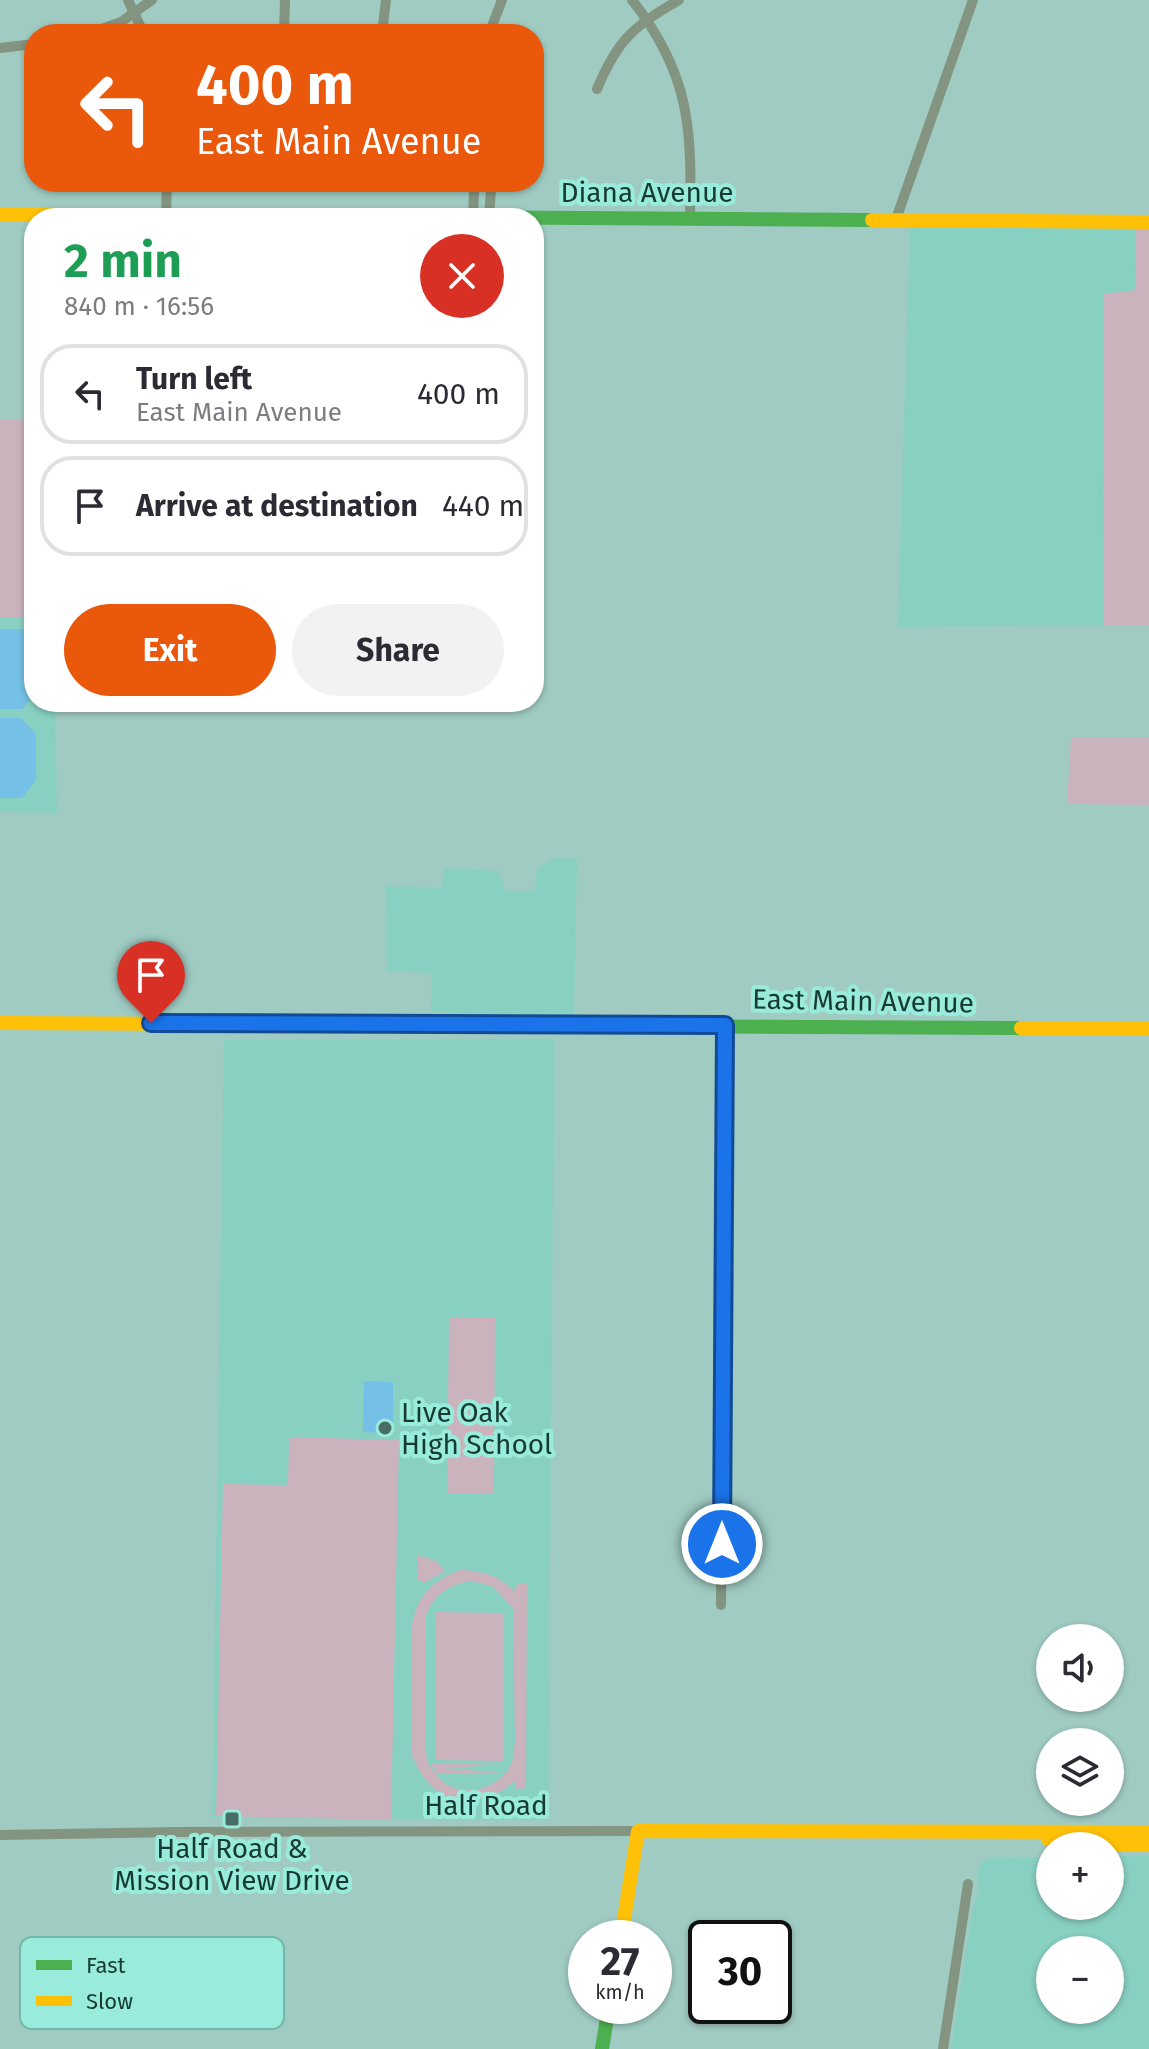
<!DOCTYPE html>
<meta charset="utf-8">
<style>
:root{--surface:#fff;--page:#f2f2f3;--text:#2b2b33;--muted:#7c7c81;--line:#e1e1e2;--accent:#ea580c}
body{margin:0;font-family:"Fira Sans",sans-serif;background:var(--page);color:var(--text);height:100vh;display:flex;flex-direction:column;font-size:30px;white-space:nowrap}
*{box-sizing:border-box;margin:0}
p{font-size:26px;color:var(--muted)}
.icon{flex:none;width:44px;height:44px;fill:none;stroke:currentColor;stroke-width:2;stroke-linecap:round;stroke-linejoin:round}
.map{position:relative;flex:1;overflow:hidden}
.side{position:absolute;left:24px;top:208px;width:520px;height:504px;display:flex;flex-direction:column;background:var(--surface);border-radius:32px;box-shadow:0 2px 6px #0004}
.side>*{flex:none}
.top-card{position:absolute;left:24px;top:24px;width:520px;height:168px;border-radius:32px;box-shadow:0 2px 6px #0004;background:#ea580c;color:#fff;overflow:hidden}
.fabs{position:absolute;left:1036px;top:1624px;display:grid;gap:16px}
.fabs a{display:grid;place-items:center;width:88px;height:88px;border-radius:50%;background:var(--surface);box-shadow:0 2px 6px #0004;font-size:40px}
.speed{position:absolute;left:568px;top:1920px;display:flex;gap:16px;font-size:40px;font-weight:700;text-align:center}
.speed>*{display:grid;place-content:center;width:104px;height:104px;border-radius:50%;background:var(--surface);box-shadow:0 2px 6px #0004;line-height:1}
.speed small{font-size:20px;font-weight:400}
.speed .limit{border:4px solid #111;border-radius:12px;background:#fff;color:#111}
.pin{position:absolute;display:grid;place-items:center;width:68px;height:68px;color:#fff;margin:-82px -34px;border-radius:50% 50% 50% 0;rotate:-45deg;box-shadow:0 0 8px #0007}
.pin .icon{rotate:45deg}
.me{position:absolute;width:88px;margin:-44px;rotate:0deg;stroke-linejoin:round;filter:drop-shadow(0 0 6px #0008)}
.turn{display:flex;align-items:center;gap:28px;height:168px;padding:0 40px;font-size:36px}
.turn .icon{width:104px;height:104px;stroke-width:2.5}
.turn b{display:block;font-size:56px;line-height:68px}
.round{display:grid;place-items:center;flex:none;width:84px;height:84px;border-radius:42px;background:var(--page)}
.headline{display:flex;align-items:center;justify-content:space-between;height:136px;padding:0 40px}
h1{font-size:48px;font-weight:700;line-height:60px;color:#1e9e55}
.button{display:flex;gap:16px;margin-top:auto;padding:16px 40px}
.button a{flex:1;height:92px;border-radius:48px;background:var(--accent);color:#fff;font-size:32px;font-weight:700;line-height:92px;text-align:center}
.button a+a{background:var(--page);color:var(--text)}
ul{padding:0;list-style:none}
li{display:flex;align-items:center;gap:24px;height:100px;margin:0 16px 12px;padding:0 24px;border:4px solid var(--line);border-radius:32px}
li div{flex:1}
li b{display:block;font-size:30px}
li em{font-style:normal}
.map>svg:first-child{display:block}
</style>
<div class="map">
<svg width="1149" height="2049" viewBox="0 0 1149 2049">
<rect width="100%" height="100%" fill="#9fcbc3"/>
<g fill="#88d0c2" fill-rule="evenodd">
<polygon points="910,224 1135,225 1136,290 1103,294 1104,625 898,627"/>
<polygon points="34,617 34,702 55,702 57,813 0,812 0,618"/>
<polygon points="555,858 577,858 574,1017 431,1012 432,973 387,971 386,886 443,888 444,868 498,871 506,891 535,892 537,868"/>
<polygon points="554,1039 548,1820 212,1817 224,1040"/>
<path d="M1149 1855V2049H951L973 1907 979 1893 977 1881 979 1868 983 1861 991 1858 1050 1857V1906H1110V1856ZM1050 1950H1110V2010H1050Z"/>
</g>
<g fill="#cab3bc" fill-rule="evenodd">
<polygon points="1135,225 1149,225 1149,626 1104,625 1103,294 1136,290"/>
<polygon points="0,419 34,419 34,617 0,618"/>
<polygon points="1071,737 1149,738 1149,805 1067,804"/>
<polygon points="449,1318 495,1318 494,1494 447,1494"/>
<polygon points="289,1437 399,1440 391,1820 216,1816 223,1484 288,1485"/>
<polygon points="418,1555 436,1561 445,1571 424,1583 417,1579"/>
<path d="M460 1570C483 1570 498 1576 515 1591L517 1584H527L526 1788 516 1789 515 1781C475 1815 431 1805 412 1755V1625C417 1596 433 1580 460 1570ZM470 1581 492 1586 513 1608 515 1742C514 1748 514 1756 512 1762 500 1792 455 1801 436 1774L503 1773 443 1768 503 1765 432 1763V1768H436V1773L429 1765 425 1751 426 1616C433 1595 449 1585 470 1581Z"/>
<polygon points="436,1612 504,1613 504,1761 435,1760"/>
</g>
<g fill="#75c0e6">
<polygon points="0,629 22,629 34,644 34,695 22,709 0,709"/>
<polygon points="0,718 21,718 36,734 36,780 22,798 0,798"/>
<polygon points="364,1381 393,1382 393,1433 363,1432"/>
</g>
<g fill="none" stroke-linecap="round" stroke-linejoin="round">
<g stroke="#839480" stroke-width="10">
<polyline points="128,0 144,34"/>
<path d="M632 0C690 74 692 128 690 218"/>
<polyline points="88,34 121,22 152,0"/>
<polyline points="284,34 285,0"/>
<polyline points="382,34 386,0"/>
<polyline points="489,34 502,0"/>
<polyline points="0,48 34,44"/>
<path d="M597 89C618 39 633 27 679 0"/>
<polyline points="485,182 491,190 489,217"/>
<polyline points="166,215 167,182"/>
<polyline points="473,217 474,191 480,182"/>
<polyline points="896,219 973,0"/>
<polyline points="721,1605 725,1025"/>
<polyline points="0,1835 178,1832 638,1831"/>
<polyline points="943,2049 968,1884"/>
</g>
<g stroke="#4caf50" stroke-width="14">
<polyline points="446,217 872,220"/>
<polyline points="397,1025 1021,1028"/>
<polyline points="602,2049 609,2006"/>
</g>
<g stroke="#ffc107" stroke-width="14">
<polyline points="0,214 446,217"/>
<polyline points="872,220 1149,222"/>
<polyline points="0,1023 397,1025"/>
<polyline points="1021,1028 1149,1029"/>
<polyline points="1048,1839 1088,1844 1149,1845"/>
<polyline points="621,1938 638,1831 1149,1832"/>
</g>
</g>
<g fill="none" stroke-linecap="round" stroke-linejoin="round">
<g stroke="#114b97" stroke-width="20">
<polyline id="route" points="151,1023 725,1025 722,1544"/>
</g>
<use href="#route" stroke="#1a73e8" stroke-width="14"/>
</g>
<g fill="#476d66" stroke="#99ecdb" stroke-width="3">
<circle cx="385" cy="1428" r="8"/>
<rect x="224" y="1811" width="16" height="16" rx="4"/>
</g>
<g text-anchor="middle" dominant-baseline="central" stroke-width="8" stroke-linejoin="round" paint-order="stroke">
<g font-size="28" fill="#173a34" stroke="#99ecdb">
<text x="647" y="192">Diana Avenue</text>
<text transform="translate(863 1001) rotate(1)">East Main Avenue</text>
<text x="486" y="1805">Half Road</text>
</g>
<g font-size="28" fill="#173a34" stroke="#99ecdb" text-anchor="start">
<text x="401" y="1412">Live Oak<tspan x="401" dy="32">High School</tspan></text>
<text x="232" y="1848" text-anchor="middle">Half Road &amp;<tspan x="232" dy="32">Mission View Drive</tspan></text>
</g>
</g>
<rect x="20" y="1937" width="264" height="92" rx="12" fill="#99ecdb" stroke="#72b7a9" stroke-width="2"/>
<rect x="36" y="1960" width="36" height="10" fill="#4caf50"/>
<rect x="36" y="1996" width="36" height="10" fill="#ffc107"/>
<g font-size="22" fill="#173a34">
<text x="86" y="1973">Fast</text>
<text x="86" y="2009">Slow</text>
</g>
</svg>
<div class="fabs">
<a><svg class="icon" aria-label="sound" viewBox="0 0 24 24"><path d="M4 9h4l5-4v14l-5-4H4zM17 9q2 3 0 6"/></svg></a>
<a><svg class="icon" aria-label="layers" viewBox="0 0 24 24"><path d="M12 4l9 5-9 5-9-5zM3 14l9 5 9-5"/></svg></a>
<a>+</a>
<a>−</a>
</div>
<div class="speed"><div>27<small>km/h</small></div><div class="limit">30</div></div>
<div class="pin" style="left:151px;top:1023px;background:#d93025"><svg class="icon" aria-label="arrive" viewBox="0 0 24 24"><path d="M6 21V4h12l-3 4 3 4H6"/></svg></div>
<svg class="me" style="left:722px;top:1544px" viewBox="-20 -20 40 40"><circle r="17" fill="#1a73e8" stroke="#fff" stroke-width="3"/><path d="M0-11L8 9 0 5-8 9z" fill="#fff"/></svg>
<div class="top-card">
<div class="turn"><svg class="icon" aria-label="left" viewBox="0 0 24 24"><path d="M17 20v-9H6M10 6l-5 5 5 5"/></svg><div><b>400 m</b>East Main Avenue</div></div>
</div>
<section class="side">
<div class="headline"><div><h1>2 min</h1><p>840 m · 16:56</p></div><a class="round" style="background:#d93025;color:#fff"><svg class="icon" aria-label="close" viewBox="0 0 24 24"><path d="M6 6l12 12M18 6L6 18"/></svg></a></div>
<ul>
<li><svg class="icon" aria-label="left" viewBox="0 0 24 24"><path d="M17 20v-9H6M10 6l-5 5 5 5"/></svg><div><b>Turn left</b><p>East Main Avenue</p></div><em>400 m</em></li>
<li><svg class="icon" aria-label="arrive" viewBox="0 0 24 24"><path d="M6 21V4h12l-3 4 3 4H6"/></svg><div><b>Arrive at destination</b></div><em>440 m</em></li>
</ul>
<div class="button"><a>Exit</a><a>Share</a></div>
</section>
</div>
